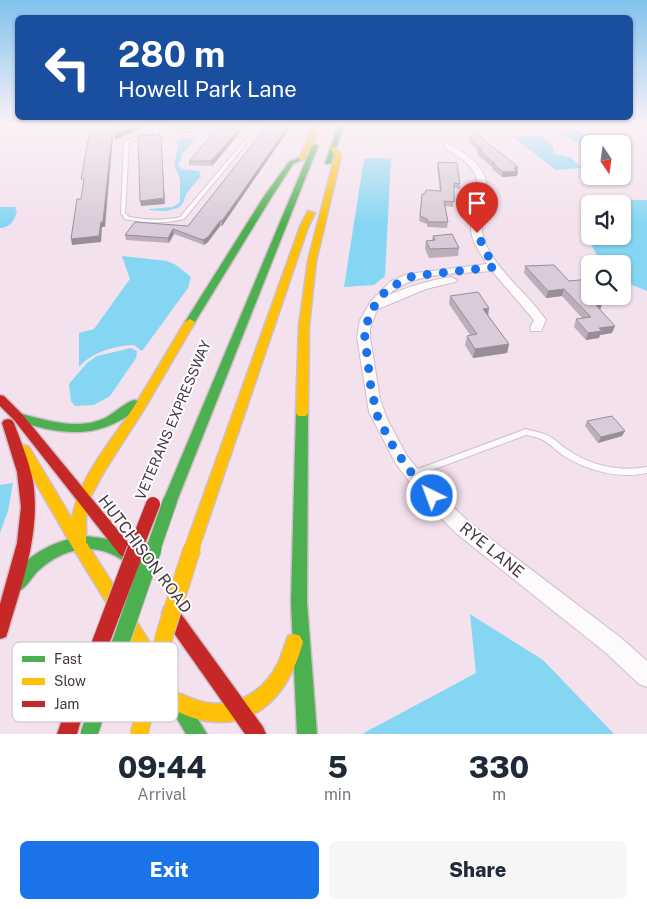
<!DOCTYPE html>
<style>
:root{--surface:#fff;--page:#f6f6f7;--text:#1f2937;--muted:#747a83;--accent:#1a73e8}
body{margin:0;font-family:"Public Sans",sans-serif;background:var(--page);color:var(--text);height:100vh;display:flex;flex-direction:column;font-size:19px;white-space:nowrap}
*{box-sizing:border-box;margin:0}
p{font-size:16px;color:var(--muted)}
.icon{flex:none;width:28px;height:28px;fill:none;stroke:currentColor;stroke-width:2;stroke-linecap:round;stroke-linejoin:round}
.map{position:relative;height:734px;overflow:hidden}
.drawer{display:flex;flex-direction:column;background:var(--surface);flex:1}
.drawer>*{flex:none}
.banner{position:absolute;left:15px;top:15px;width:618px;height:105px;border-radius:8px;box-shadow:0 1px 4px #0004;background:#1a4fa0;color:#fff;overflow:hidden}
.needle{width:32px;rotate:167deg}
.fabs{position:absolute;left:581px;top:135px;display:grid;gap:10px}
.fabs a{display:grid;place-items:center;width:50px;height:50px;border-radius:8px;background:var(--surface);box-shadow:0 1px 4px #0004;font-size:25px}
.pin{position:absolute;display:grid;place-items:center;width:42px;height:42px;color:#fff;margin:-51px -21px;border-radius:50% 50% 50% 0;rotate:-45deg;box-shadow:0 0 5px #0007}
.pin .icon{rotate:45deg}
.me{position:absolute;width:55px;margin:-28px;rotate:318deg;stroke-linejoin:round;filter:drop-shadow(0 0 4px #0008)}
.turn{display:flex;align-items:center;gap:18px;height:105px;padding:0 20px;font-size:22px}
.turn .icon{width:65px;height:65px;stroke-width:2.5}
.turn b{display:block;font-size:35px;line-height:42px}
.eta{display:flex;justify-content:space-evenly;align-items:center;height:85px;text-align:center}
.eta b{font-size:30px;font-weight:800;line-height:35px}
.primary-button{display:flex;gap:10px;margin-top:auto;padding:10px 20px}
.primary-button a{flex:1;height:58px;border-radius:8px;background:var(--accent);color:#fff;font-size:20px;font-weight:800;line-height:58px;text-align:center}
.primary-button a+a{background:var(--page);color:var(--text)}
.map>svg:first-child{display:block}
</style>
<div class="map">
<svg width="647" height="734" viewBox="0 0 647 734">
<rect width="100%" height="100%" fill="#f3e1ed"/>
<g fill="#84d6f2">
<polygon points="570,130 580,132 596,144 590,144 590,148 587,148 559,132"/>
<polygon points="539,135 552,144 554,154 570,157 582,168 556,170 513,137"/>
<polygon points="182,138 195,139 183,153 178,166 182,169 199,171 201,176 186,194 183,203 178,208 166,211 148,210 150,209 173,207 180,202 180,179 174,164 178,148 176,141"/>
<polygon points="377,158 391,159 385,276 374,285 344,287 364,159"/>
<polygon points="606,200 647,200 647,291 632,285 623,277 622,264 610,264 597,255 584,232 585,225 590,216 590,236 622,236 622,204 599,204"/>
<path d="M0 207H15L17 211C14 221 11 227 0 228Z"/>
<path d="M122 256 167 261 176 265 191 277 188 288 142 351 134 345C114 346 92 352 79 367V333L94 329 130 279Z"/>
<polygon points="131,348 137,351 136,358 110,396 94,405 75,406 71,401 69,384 87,363 97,356"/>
<polygon points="13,483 8,511 0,533 0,485"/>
<polygon points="470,614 543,660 614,734 362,734 476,673"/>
</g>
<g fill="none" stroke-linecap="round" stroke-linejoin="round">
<g stroke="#cfbfc9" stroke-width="2">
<g id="lane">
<path d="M154 123H158L159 135 239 129 253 134 250 139 184 219C164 224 145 223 125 219L121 213 124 143 126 140 140 136 155 135ZM239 131 249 135 247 138 180 217C163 221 146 220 129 217L125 213 129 142 140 138Z"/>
<path d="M526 429C534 432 542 432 549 436 556 440 561 446 568 450 591 466 620 472 647 467V473C618 479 588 471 564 456 556 451 550 443 541 439 537 437 531 436 526 435L416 476 413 477 410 476 409 474 410 472Z"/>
</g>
</g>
<g stroke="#cfbfc9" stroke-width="2">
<g id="street">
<polygon points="20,123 54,123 50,125 0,128 0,124"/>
<path d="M445 144C453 143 459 150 465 154 509 185 470 210 486 245 500 274 528 294 546 320L541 331H531L530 328 534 320 492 271C458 274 414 271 388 295 409 287 429 280 451 277L457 280 455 282 426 289 378 309 376 312 370 329V337L380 399 387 419 407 456 436 491 470 523 620 637 647 661V687L639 684 605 652 457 534 424 501 396 464 369 412 357 337 360 320 371 301 391 281 408 274 487 264C481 254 472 242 471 230 470 210 486 188 472 169 466 160 454 154 445 148Z"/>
</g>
</g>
<g stroke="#cfbfc9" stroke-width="3">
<g id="fast">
<polygon points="339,123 345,123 331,163 326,164 325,163"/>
<polygon points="315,144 318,146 177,501 175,505 170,507 165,505 163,501 312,146"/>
<polygon points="301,157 306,158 293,164 271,198 195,322 194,324 186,324 185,322 263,198 289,162"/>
<path d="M134 400 138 401 140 404C135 411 127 417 119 421 85 440 49 431 14 420L12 417 14 414 18 413C45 420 78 431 105 418 115 413 124 403 134 400Z"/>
<polygon points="302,409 306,410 308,413 307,602 317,734 297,734 291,602 296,413 298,410"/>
<path d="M83 536C99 537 130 541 138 557L135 562 130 564C123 561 117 556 109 553 84 543 57 553 38 571 31 578 26 589 17 592L11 590 9 585C22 556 53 541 83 536Z"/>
<polygon points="178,696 185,698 207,734 186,734 169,705 171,698"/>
</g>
</g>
<g stroke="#cfbfc9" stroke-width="3">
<g id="slow">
<polygon points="315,123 321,123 305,159 300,160 299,159"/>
<polygon points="333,146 335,147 341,156 316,261 309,326 308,413 306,416 298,416 296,413 299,326 308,261 335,156 330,148"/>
<polygon points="308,211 315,213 308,227 204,533 202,537 197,539 192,537 190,533 300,227"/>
<path d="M190 319 195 322 143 411 105 470 90 498 86 518V542L161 660 164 666 161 672 155 675 149 672 73 548 17 450 19 447 24 445 29 447 72 519C79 476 112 441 135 405 152 378 168 350 185 322Z"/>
<path d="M294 634 300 636 303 642C290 689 261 729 207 721 195 720 182 713 170 709L168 702 170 695 177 693C187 696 196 701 207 703 237 707 263 692 277 665 282 656 284 646 288 636Z"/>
</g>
</g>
<g stroke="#cfbfc9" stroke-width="3">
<g id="jam">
<polygon points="0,395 4,396 22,414 130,545 133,550 130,555 125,557 120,555 14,420 0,406"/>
<path d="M8 419 12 420 14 423C21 442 29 461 33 481 41 532 22 583 8 631L6 637 0 639V604L17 543 21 507 17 472 2 423 4 420Z"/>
<polygon points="170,605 176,607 263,727 266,734 245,734 164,619 162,613 164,607"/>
<polygon points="75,701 82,703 84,710 77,734 57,734 68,703"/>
</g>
</g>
<use href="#lane" fill="#fdfafc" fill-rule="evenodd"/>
<use href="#street" fill="#fdfafc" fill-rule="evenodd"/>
<use href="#fast" fill="#4caf50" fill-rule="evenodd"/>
<use href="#slow" fill="#ffc107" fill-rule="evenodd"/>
<use href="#jam" fill="#c62828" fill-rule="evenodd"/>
<g stroke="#cfbfc9" stroke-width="16" stroke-linecap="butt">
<polyline id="fast-bridge-far1" points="153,550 170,501"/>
</g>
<g stroke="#cfbfc9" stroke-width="19" stroke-linecap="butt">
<polyline id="fast-bridge" points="89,734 153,549"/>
</g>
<g stroke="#cfbfc9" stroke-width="16" stroke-linecap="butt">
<polyline id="slow-bridge-far1" points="191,550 197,533"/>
</g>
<g stroke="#cfbfc9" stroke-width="19" stroke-linecap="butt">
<polyline id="slow-bridge" points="139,734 166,630 192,549"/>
</g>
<g stroke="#cfbfc9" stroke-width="16" stroke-linecap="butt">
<polyline id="jam-bridge-far1" points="135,550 153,504"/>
</g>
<g stroke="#cfbfc9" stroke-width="19" stroke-linecap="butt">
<polyline id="jam-bridge" points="75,710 136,549"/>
</g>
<use href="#fast-bridge-far1" stroke="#4caf50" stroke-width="14"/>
<use href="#fast-bridge" stroke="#4caf50" stroke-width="17"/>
<use href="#slow-bridge-far1" stroke="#ffc107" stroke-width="14"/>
<use href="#slow-bridge" stroke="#ffc107" stroke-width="17"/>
<use href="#jam-bridge-far1" stroke="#c62828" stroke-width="14"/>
<use href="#jam-bridge" stroke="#c62828" stroke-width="17"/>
</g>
<g fill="#bbafb9">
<polygon points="174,123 254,123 254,124 247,125 243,129 222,128 221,127 175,130"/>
<polygon points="287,128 287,132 222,226 220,226 208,242 204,245 174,234 169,243 126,240 125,235 188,226"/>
<polygon points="240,133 212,166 189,165 189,161"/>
<polygon points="470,138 518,167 517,170 518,171 517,176 502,177 492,169 492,167 478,155 478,151 469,142"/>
<polygon points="438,162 460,184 460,189 454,188 453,207 445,206 448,222 447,228 427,227 427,224 419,221 422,194 425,194 440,191 437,167"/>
<polygon points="433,236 459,248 458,256 429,258 425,249 426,241 432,240"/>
<polygon points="525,266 569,281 590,296 602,296 601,299 598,299 602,303 600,310 612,333 600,335 599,338 586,340 574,327 576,319 582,318 562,296 546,298 524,273"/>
<polygon points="450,296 488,315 509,344 507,353 473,358 465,345 467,336 470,335 449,304"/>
<polygon points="587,421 625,431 622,436 598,443 585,426"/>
</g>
<g fill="#988e96">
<polygon points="144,123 144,127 115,140 114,135"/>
<polygon points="245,123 254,123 254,124 247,125 243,129 243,124"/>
<polygon points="287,128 287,132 222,226 222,221"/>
<polygon points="239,129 240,133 212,166 211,161"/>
<polygon points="112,133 113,137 105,227 102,227 101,242 72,245 71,239"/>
<polygon points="161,134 165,204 141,206 140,201"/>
<polygon points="518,167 517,171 518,171 517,176 502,177 503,172 514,168"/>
<polygon points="220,221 220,226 208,242 204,245 203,240"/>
<polygon points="173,229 174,234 169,243 168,238"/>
<polygon points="564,289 562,296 546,298 548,291"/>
<polygon points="591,296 602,296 601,299 590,301"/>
<polygon points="602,303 600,311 595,304"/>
<polygon points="489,308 488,317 483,309"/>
<polygon points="615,326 612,333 600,335 599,338 586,340 588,333 599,328"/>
<polygon points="509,344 507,353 473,358 475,349"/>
<polygon points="625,431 622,436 598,443 601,437"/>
</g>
<g fill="#d9cbd7" stroke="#988e96">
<polygon points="115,123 143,123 114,135"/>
<polygon points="174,123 220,123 175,125"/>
<polygon points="223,123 245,123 243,124 221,124"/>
<polygon points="268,123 284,123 287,128 222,221 220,221 208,237 203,240 173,229 168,238 125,235 135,222 188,226 259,136"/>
<polygon points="239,129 211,161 189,161 216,130"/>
<polygon points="102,131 112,133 103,222 101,222 99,236 71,239 77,199 81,199 84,179 81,179 89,135"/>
<polygon points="474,132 518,167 514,168 518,171 503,172 493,164 495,164 479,150 483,150 470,138"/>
<polygon points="161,134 164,198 140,201 138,136"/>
<polygon points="438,162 457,163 460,184 454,183 454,202 444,201 448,222 428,222 427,219 420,216 422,194 425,194 426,190 441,191"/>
<polygon points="452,234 459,248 430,249 426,241 435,240 433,236"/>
<polygon points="554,265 569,281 590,279 590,296 595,296 602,303 595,304 615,326 599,328 602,331 588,333 576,319 591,317 564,289 548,291 525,266"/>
<polygon points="478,292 489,308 483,309 509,344 475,349 467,336 477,334 450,296"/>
<polygon points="612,416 625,431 601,437 587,421"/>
</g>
<linearGradient id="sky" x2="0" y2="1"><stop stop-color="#80c2ec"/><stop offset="0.55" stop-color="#faf2f7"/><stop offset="1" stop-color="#faf2f7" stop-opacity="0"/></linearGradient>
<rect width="647" height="225" fill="url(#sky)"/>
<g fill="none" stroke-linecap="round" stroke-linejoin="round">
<polyline stroke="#1a73e8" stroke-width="9" stroke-dasharray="0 16.2" points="432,496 418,482 394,448 378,418 371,388 364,330 373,308 387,289 413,276 495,267 487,254 477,233"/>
</g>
<g text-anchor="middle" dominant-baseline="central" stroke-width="4" stroke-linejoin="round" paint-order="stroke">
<g font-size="14" fill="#453540" stroke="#fff">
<text transform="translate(173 420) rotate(-67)">VETERANS EXPRESSWAY</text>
</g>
<g font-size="16" fill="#453540" stroke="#fff">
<text transform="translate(492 550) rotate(39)">RYE LANE</text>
<text transform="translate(145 554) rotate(53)">HUTCHISON ROAD</text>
</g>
</g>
<rect x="12" y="642" width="166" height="80" rx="8" fill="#fff" stroke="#c7c2c6" stroke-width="1"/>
<rect x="22" y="656" width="23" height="6" fill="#4caf50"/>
<rect x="22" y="678" width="23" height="7" fill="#ffc107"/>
<rect x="22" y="701" width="23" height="6" fill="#c62828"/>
<g font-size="14" fill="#453540">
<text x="54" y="664">Fast</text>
<text x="54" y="686">Slow</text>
<text x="54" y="709">Jam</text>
</g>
</svg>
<div class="fabs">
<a><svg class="needle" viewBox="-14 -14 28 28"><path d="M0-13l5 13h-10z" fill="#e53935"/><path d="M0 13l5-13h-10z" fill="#747a83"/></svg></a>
<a><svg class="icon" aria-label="sound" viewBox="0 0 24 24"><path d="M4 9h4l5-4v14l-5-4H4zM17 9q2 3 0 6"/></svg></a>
<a><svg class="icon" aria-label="search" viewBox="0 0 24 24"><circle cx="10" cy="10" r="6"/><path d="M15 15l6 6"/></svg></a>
</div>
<div class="pin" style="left:477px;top:233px;background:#d93025"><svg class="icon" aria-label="arrive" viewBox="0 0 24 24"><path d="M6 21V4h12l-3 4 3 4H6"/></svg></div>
<svg class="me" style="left:432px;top:496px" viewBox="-20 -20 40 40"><circle r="17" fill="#1a73e8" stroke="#fff" stroke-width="3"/><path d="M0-11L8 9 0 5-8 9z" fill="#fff"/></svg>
<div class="banner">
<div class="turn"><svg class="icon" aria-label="left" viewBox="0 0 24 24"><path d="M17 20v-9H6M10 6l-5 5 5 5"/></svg><div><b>280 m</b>Howell Park Lane</div></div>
</div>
</div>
<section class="drawer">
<div class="eta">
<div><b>09:44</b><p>Arrival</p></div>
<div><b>5</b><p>min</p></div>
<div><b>330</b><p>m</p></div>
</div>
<div class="primary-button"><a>Exit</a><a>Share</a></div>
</section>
